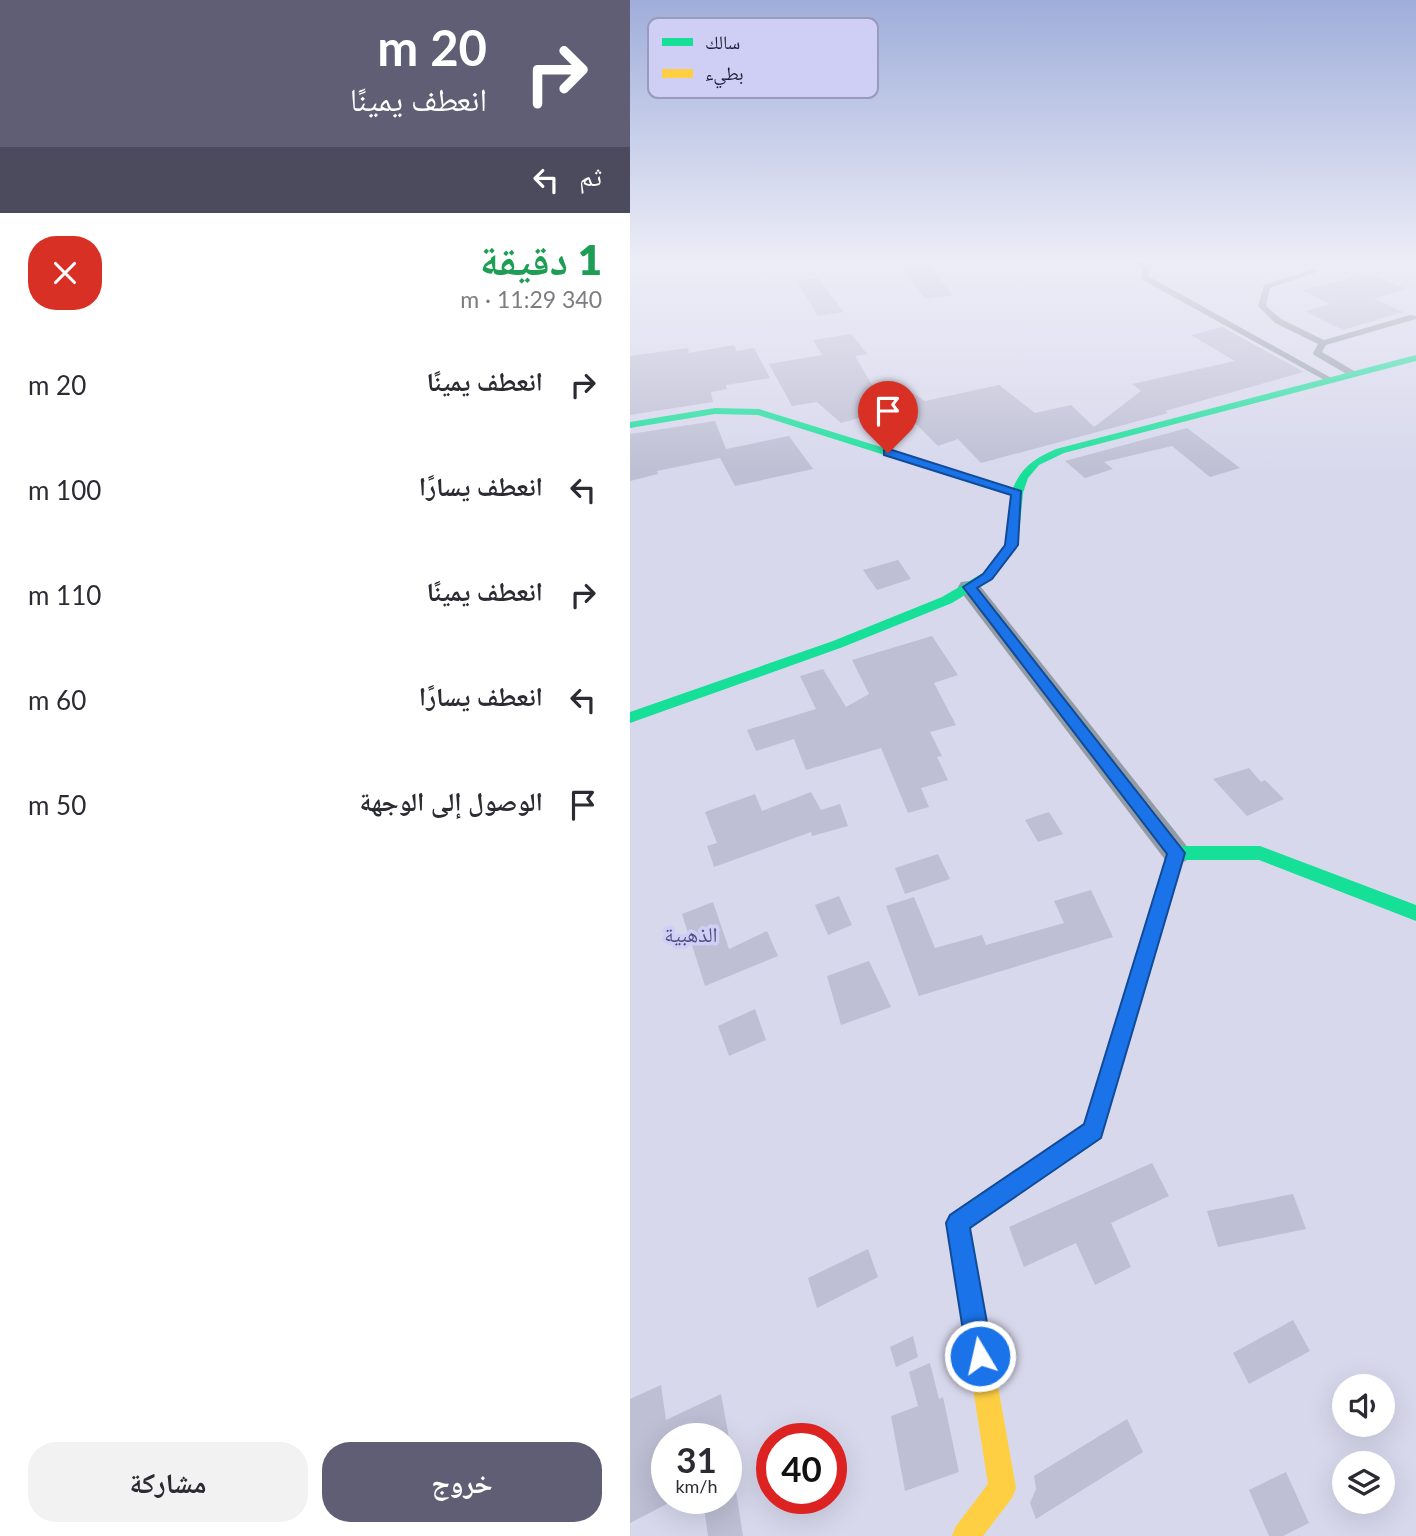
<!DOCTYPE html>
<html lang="ar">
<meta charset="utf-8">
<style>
:root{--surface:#fff;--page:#f2f2f3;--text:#2b2b33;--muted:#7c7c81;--accent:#5f5e75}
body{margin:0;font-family:Lato,"Noto Naskh Arabic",sans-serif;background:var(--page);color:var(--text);direction:rtl;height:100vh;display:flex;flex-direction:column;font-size:26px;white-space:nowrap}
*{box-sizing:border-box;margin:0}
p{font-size:23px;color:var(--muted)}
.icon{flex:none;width:38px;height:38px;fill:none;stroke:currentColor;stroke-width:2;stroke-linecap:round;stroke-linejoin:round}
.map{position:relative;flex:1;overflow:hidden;direction:ltr}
.details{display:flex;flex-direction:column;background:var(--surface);width:630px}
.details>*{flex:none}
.top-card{background:#5f5e75;color:#fff;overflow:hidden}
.fabs{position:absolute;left:702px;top:1374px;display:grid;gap:14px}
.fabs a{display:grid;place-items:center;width:63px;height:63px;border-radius:50%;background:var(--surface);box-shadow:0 7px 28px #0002;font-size:35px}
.speed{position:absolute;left:21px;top:1423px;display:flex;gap:14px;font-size:35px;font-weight:700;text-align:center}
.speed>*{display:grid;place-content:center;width:91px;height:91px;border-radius:50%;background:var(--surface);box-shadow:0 7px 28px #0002;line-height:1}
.speed small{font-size:18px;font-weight:400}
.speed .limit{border:10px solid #d22;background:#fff;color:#111}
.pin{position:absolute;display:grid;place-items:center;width:60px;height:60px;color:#fff;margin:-72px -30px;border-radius:50% 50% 50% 0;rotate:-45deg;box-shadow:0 0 7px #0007}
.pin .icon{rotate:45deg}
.me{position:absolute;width:77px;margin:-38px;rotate:351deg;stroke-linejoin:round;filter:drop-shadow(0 0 5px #0008)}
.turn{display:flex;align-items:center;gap:24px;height:147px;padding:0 28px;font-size:32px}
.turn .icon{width:91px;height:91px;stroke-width:2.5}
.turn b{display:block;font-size:49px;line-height:60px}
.then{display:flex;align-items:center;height:66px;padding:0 28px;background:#0003;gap:14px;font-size:26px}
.round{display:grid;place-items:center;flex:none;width:74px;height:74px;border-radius:28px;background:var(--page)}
.head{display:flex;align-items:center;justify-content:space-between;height:119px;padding:0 28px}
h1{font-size:42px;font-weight:800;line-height:52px;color:#1e9e55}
.action{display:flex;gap:14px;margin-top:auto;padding:14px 28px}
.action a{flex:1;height:80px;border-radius:28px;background:var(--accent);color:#fff;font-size:28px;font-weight:800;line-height:80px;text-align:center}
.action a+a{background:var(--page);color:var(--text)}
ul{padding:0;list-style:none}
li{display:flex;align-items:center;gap:21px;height:105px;padding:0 28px}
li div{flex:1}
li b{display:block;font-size:26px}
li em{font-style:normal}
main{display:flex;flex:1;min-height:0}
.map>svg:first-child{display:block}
</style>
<main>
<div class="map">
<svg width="786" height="1536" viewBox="0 0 786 1536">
<rect width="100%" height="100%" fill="#d8d8ed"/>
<g fill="#bebed4">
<polygon points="295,260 322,295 295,299 269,264"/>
<polygon points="738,274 777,289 744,299 773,312 713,330 675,311 700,304 672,290"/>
<polygon points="189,278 213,312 188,316 166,281"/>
<polygon points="592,327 674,372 535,411 538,413 351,463 328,439 308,446 263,401 284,394 295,401 369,385 405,413 441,405 464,427 511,391 502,384 605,361 561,335"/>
<polygon points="221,334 237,354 225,356 257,410 211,423 187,402 162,406 139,364 192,355 183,340"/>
<polygon points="104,345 107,351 124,348 140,378 96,385 97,389 81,392 83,402 0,415 0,356 58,348 59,353"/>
<polygon points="85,421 96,449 159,436 183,469 105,486 90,458 27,471 28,474 0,481 0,434"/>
<polygon points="557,428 610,468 580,477 542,446 474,462 483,469 455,478 435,461"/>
<polygon points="268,560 281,579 247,590 233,570"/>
<polygon points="302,636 328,675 304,683 326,725 300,732 312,756 307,757 318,780 291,788 299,807 278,813 251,748 176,770 164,739 126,751 117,730 186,709 170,676 193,669 216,707 239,694 222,660"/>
<polygon points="619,768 631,782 635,780 654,799 617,816 583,779"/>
<polygon points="181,792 191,810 210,804 218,826 182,836 181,832 84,867 77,846 87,843 75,812 125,794 132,811"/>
<polygon points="419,812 433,834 408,842 395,820"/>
<polygon points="308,854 320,879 275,894 265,868"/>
<polygon points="461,890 483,937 289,996 256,906 284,897 305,948 352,935 356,945 434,923 424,901"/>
<polygon points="209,896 222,925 198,935 185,905"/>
<polygon points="83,902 99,949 137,931 148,956 75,986 52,914"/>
<polygon points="239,961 261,1007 211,1025 197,976"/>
<polygon points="125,1009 136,1040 99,1056 88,1026"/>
<polygon points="522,1163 539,1196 481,1223 501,1267 465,1285 446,1243 394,1267 379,1227"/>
<polygon points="663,1194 676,1229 588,1247 577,1211"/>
<polygon points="238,1249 248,1277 187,1308 178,1278"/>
<polygon points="663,1320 680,1351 619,1384 603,1353"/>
<polygon points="283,1336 288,1357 266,1367 260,1347"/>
<polygon points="300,1363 309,1399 313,1397 329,1472 275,1491 261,1416 288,1406 279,1372"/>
<polygon points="31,1385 36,1420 91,1394 99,1438 37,1438 37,1504 0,1523 0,1399"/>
<polygon points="497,1419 513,1452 406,1519 400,1503 406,1489 404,1476"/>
<polygon points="656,1472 679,1523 653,1536 639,1536 619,1490"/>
<polygon points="106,1491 113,1536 78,1536 74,1507 96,1498"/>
</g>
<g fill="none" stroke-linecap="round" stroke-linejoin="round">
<g fill="#939ca5" fill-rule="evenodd">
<polygon points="499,260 507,260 517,265 543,260 519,268 518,276 705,380 698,382 511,279 512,268"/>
<polygon points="685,269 687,272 640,288 636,306 651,319 694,340 780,315 786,316 786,319 696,345 692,352 726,372 726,376 720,376 684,355 683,353 688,344 645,323 628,306 634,285"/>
</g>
<polygon fill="#939ca5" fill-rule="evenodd" points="339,581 347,582 556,845 560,853 556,861 546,864 536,861 331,592 328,587 331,582"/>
<g fill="#16e098" fill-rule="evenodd">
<path d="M786 355V361L434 453 409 465 398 478 393 493 388 545 361 579 322 603 213 647 0 723V712L203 641 312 597 353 573 376 545 381 495 128 415 85 414 0 428V422L85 408 129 409 383 488C392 466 406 458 426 449Z"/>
<polygon points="546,846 630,846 786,905 786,921 629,860 553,860 471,1139 353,1219 345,1222 337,1219 334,1211 337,1203 454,1124 537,853 540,848"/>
</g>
<polygon fill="#ffcf43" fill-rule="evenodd" points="345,1200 353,1203 356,1211 353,1219 340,1228 386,1488 382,1498 353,1536 322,1536 326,1526 358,1484 317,1223 320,1215"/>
</g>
<linearGradient id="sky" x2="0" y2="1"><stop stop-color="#9faeda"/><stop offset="0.55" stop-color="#ededf7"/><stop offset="1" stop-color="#ededf7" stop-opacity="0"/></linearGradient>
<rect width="786" height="475" fill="url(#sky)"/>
<polygon fill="#1a73e8" stroke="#114b97" stroke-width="2" points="254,450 262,450 391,491 388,545 362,579 347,588 555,853 471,1138 340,1228 363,1356 359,1365 350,1369 341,1365 337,1356 316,1223 320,1215 454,1124 537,854 333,587 353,574 375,545 381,495 254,455"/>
<g text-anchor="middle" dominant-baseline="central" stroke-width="7" stroke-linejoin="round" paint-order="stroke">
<g font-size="21" fill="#4f4c83" stroke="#cfcff6">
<text x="61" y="933">الذهبية</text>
</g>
</g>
<rect x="18" y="18" width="230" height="80" rx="10" fill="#cfcff6" stroke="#9a9abc" stroke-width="2"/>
<rect x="32" y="38" width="31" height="8" fill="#16e098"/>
<rect x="32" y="69" width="31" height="9" fill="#ffcf43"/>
<g font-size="19" fill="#1e1d35">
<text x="75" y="49">سالك</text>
<text x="75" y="80">بطيء</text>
</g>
</svg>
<div class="fabs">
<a><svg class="icon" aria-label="sound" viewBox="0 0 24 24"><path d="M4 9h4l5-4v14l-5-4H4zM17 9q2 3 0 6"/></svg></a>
<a><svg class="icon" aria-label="layers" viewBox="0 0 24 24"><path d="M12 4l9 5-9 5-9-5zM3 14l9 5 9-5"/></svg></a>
</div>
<div class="speed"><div>31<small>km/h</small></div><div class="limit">40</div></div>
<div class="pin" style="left:258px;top:453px;background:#d93025"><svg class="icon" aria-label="arrive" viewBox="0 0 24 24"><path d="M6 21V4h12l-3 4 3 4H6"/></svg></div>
<svg class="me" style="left:350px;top:1356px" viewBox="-20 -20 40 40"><circle r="17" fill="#1a73e8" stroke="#fff" stroke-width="3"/><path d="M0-11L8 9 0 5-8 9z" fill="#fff"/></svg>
</div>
<section class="details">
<div class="top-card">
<div class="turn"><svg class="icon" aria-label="right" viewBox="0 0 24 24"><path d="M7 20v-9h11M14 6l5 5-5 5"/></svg><div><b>20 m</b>انعطف يمينًا</div></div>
<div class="then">ثم<svg class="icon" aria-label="left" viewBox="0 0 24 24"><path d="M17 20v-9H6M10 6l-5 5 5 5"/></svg></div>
</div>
<div class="head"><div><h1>1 دقيقة</h1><p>340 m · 11:29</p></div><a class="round" style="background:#d93025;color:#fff"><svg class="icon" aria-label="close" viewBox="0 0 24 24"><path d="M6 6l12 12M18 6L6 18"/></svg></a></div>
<ul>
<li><svg class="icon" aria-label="right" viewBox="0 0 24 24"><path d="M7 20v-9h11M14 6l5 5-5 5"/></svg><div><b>انعطف يمينًا</b></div><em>20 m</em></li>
<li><svg class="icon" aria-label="left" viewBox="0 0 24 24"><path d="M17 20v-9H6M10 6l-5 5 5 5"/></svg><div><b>انعطف يسارًا</b></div><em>100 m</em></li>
<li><svg class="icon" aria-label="right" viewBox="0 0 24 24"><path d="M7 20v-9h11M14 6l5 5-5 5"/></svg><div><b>انعطف يمينًا</b></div><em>110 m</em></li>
<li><svg class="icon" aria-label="left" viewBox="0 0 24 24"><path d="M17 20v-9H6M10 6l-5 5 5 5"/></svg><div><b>انعطف يسارًا</b></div><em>60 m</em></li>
<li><svg class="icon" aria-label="arrive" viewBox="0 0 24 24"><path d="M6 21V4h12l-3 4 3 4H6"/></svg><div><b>الوصول إلى الوجهة</b></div><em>50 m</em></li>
</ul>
<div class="action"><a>خروج</a><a>مشاركة</a></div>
</section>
</main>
